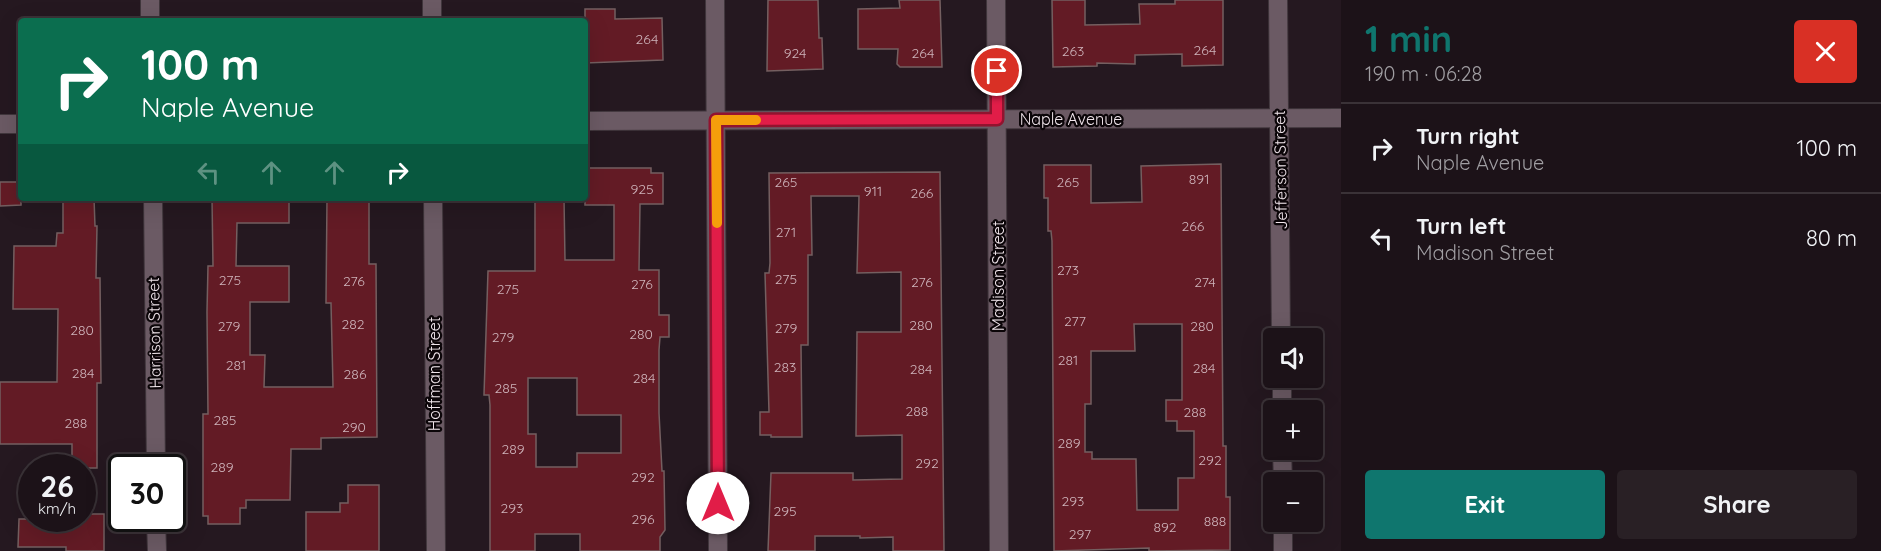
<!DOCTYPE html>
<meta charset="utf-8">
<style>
:root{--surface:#1c1218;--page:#292025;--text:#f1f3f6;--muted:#a09ea2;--line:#3a3237;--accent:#0f766e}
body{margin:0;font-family:Quicksand,sans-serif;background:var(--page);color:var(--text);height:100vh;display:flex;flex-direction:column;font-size:22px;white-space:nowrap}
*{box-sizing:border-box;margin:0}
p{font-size:20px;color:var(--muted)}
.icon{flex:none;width:33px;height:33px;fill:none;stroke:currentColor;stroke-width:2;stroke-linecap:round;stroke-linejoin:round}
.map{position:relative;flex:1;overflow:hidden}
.panel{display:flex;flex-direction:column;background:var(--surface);width:540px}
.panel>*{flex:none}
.top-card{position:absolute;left:18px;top:18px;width:570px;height:183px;border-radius:6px;box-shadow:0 6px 24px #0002,0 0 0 2px var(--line);background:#0b6e4f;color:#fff;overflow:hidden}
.controls{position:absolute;left:1263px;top:328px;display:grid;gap:12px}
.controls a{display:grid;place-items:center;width:60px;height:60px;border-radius:6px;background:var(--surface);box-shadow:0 6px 24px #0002,0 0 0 2px var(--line);font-size:30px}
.speed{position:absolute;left:18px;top:454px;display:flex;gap:12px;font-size:30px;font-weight:700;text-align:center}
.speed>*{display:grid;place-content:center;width:78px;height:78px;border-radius:50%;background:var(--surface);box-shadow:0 6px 24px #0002,0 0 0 2px var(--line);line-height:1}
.speed small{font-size:15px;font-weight:400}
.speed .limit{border:3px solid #111;border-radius:9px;background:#fff;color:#111}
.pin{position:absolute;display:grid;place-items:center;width:51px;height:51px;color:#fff;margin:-26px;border:3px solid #fff;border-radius:50%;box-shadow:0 2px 6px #0007}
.me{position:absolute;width:66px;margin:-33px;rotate:0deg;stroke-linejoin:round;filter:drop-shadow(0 0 4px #0008)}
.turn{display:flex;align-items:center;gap:21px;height:126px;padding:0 24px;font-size:27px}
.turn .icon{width:78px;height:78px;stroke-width:2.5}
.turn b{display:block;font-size:42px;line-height:51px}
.lanes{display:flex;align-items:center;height:57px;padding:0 24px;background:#0003;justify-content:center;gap:30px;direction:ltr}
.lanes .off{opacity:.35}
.round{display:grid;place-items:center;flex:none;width:63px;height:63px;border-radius:6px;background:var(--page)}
.head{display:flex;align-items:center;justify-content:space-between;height:102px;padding:0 24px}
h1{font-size:36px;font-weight:700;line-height:45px;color:var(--accent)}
.action{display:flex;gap:12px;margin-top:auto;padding:12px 24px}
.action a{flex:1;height:69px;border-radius:6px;background:var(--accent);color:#fff;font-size:24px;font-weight:700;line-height:69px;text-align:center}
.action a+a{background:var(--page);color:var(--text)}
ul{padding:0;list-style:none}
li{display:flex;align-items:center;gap:18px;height:90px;padding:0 24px;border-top:2px solid var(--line)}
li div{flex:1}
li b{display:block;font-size:22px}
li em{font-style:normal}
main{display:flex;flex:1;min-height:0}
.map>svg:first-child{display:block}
</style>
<main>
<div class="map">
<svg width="1341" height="551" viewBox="0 0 1341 551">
<rect width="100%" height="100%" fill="#251820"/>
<g fill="#631b25" stroke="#745f60" stroke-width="1.5" fill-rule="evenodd">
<polygon points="768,0 818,0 819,38 822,38 823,69 767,71"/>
<polygon points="899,0 940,0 942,67 900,67 897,64 898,49 858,49 858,9 900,8"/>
<polygon points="1052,0 1085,0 1085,25 1140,24 1139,4 1175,4 1175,0 1223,0 1223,65 1182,66 1182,54 1135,55 1135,64 1097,63 1097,66 1053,67"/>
<polygon points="585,9 615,9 615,19 662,18 663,60 585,63"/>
<path d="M1221 164 1223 446H1226V497H1230V550L1149 551V548L1054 551 1052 241 1051 231H1048V198H1044V165H1091V203L1142 202 1141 166ZM1134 324H1182V400H1166V421H1177V431H1194V478H1178V510H1137L1136 459H1092V452H1085V404H1091V351H1135Z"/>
<path d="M585 168H651V173H663V204H640L639 270H659V315H669V337H660L659 350V413L662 471H664L665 530 660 537V551H580V534H535V551H490V405L489 395H484L488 271H535V198H564L565 260H614V205H585ZM528 378H577V415H621V453H577V467H536V434H528Z"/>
<polygon points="940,172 944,551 893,551 893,537 860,538 860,536 815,536 815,551 768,551 771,473 853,473 853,480 902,479 902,435 856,436 857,332 901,332 901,272 857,273 859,196 811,196 812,255 808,255 808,345 801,345 802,437 771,437 771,435 760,435 760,412 769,412 765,273 769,273 770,263 769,173"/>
<polygon points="0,182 21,182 21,205 0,206"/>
<polygon points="63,198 94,198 95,226 97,226 96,278 100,278 101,383 97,383 97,468 72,468 72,444 0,444 0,382 57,382 58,309 13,309 14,246 56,246 57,233 63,233"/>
<polygon points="212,198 289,198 289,223 237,223 236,266 289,266 289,302 250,302 250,355 265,355 264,387 333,387 331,303 326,303 327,198 369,198 369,264 376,264 377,437 321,438 321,449 291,449 290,500 246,500 246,508 240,508 240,524 208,524 208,516 203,516 203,414 208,414 207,312 208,266 213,266"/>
<polygon points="348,485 379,485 379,551 306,551 306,512 340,512 340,503 348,503"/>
<polygon points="82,514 104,514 104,551 66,551 66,547 18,547 19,519 82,519"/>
</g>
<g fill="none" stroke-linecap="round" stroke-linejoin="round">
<g stroke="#40363c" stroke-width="20">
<g id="minor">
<polyline points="150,0 150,21"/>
<polyline points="432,0 432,21"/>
<polyline points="715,0 718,551"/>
<polyline points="996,0 999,551"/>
<polyline points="1278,0 1281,339"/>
<polyline points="585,121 1341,118"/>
<polyline points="0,124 21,124"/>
<polyline points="153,198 156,468"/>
<polyline points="433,198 436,551"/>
<polyline points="1282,378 1282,411"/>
<polyline points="1282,450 1283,483"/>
<polyline points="156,519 157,551"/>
<polyline points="1283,522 1283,551"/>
</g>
</g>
<use href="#minor" stroke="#6b5a64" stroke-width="18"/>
</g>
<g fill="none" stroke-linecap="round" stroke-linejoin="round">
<g stroke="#92132f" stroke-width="15">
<polyline id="route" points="718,503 716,120 997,119 997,71"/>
</g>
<use href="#route" stroke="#e11d48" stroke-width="10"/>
<polyline stroke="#f59e0b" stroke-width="10" points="717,223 716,120 756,120"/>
</g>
<g text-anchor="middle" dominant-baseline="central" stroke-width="4.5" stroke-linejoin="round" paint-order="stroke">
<g font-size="14" fill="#ceb3ba">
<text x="647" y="39">264</text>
<text x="1205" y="50">264</text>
<text x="1073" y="51">263</text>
<text x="795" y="53">924</text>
<text x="923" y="53">264</text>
<text x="1199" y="179">891</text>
<text x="786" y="182">265</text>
<text x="1068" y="182">265</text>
<text x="642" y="189">925</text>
<text x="873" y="191">911</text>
<text x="922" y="193">266</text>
<text x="1193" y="226">266</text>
<text x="786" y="232">271</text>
<text x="1068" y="270">273</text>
<text x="786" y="279">275</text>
<text x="230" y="280">275</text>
<text x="354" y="281">276</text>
<text x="922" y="282">276</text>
<text x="1205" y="282">274</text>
<text x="642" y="284">276</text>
<text x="508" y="289">275</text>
<text x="1075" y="321">277</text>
<text x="353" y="324">282</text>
<text x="921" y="325">280</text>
<text x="229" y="326">279</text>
<text x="1202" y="326">280</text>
<text x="786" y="328">279</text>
<text x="82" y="330">280</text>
<text x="641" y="334">280</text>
<text x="503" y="337">279</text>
<text x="1068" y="360">281</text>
<text x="236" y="365">281</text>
<text x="785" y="367">283</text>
<text x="1204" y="368">284</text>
<text x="921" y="369">284</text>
<text x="83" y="373">284</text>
<text x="355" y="374">286</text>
<text x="644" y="378">284</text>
<text x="506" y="388">285</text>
<text x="917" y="411">288</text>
<text x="1195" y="412">288</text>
<text x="225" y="420">285</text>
<text x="76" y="423">288</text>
<text x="354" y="427">290</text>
<text x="1069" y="443">289</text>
<text x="513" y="449">289</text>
<text x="1210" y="460">292</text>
<text x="927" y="463">292</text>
<text x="222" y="467">289</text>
<text x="643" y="477">292</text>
<text x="1073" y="501">293</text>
<text x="512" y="508">293</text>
<text x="785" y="511">295</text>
<text x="643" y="519">296</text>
<text x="1215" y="521">888</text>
<text x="1165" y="527">892</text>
<text x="1080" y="534">297</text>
</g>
<g font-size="16" fill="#f1e6ec" stroke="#0b0508">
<text x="1071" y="119">Naple Avenue</text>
<text transform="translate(1280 170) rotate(-91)">Jefferson Street</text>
<text transform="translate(998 276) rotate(-90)">Madison Street</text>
<text transform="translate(154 333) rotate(-91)">Harrison Street</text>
<text transform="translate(434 374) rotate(-90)">Hoffman Street</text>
</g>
</g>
</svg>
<div class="controls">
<a><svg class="icon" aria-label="sound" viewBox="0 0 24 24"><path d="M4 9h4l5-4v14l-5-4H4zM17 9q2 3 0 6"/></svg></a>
<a>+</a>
<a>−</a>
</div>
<div class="speed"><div>26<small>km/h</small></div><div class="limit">30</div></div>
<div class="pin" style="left:997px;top:71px;background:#d93025"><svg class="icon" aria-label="arrive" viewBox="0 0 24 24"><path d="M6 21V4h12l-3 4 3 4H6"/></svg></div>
<svg class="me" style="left:718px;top:503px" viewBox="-20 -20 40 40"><circle r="19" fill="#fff"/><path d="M0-13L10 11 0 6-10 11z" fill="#e11d48"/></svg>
<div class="top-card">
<div class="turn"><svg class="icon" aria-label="right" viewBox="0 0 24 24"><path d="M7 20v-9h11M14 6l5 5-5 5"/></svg><div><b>100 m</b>Naple Avenue</div></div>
<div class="lanes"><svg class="icon off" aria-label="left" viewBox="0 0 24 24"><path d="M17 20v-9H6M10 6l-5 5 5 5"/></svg><svg class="icon off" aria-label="ahead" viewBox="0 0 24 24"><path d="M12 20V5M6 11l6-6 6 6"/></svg><svg class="icon off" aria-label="ahead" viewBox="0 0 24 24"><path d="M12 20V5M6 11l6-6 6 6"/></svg><svg class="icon" aria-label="right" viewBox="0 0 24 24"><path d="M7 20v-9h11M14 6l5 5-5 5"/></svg></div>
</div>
</div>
<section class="panel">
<div class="head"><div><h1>1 min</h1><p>190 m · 06:28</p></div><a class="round" style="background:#d93025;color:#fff"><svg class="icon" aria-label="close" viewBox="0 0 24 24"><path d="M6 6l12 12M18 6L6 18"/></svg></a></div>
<ul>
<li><svg class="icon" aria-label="right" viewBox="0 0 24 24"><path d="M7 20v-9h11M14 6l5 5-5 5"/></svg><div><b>Turn right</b><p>Naple Avenue</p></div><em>100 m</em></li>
<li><svg class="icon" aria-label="left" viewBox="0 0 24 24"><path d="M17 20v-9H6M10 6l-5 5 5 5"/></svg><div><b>Turn left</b><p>Madison Street</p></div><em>80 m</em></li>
</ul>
<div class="action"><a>Exit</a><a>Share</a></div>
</section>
</main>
